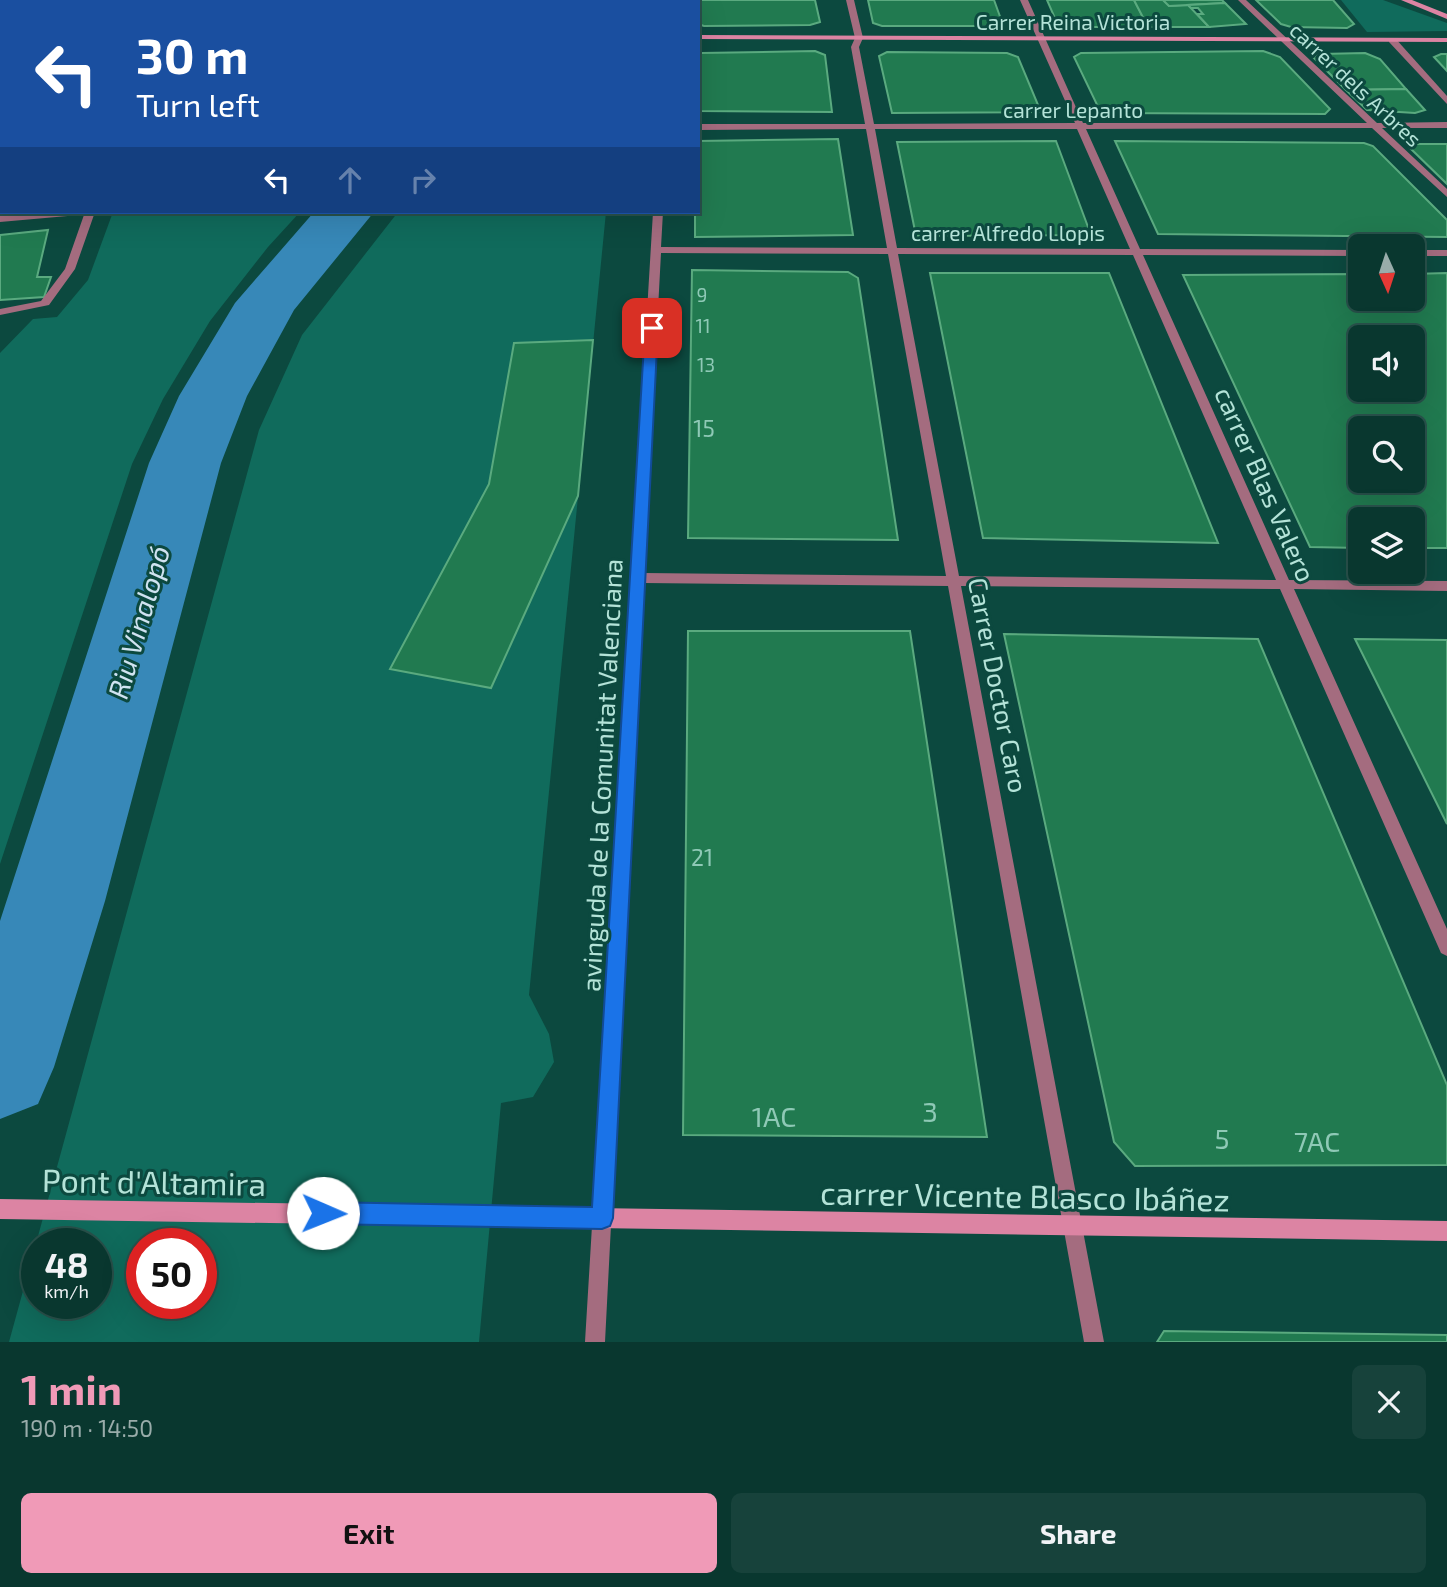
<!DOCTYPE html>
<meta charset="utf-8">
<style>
:root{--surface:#09372f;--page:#17423b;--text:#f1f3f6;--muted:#99acaa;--line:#29514b;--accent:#f09ab7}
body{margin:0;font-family:"Exo 2",sans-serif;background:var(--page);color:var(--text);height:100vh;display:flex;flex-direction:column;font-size:26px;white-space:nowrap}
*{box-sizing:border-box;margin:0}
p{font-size:23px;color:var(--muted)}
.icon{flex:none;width:38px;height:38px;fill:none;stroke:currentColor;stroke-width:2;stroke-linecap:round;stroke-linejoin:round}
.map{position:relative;height:1342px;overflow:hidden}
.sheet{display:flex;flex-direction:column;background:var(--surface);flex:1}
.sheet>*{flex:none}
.top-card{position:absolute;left:0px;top:0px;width:700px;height:214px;box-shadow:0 7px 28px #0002,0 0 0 2px var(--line);background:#1a4fa0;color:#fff;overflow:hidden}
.needle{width:46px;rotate:177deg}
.tools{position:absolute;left:1348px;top:234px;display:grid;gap:14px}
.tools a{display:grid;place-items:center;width:77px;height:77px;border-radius:10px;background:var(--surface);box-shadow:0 7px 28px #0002,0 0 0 2px var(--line);font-size:35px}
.speed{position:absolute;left:21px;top:1228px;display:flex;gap:14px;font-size:35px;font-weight:700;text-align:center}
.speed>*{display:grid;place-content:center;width:91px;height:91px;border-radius:50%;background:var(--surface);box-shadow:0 7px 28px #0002,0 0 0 2px var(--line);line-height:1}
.speed small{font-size:18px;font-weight:400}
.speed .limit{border:10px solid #d22;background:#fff;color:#111}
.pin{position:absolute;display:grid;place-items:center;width:60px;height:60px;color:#fff;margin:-30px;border-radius:14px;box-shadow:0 4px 10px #0006}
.me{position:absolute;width:77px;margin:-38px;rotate:91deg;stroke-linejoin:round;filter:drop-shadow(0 0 5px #0008)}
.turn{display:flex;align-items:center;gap:24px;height:147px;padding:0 21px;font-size:32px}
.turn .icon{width:91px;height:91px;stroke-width:2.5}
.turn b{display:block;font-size:49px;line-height:60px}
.lanes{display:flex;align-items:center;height:66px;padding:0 21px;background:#0003;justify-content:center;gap:35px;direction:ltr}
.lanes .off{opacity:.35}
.round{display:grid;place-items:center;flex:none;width:74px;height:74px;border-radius:10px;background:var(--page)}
.head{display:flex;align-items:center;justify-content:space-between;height:119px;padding:0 21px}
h1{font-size:42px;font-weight:700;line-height:52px;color:var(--accent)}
.action{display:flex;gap:14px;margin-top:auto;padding:14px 21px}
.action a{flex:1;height:80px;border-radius:10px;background:var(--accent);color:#111;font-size:28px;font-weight:700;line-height:80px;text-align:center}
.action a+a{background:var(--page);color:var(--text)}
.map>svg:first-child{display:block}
</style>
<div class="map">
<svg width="1447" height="1342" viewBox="0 0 1447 1342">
<rect width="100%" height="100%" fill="#0c493f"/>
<g fill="#106b5c" fill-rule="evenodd">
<polygon points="1341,0 1383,0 1447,23 1447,31 1367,32"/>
<polygon points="113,212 300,212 268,247 210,321 163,399 132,464 0,864 0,353 33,319 57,317 88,280"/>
<path d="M398 212H606L529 995 549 1034 554 1062 533 1097 501 1103 479 1342H9L259 430 302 335ZM37 1244H96V1304H37ZM142 1244H201V1304H142Z"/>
</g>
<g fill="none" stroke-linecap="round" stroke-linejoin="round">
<g fill="#3788b8" fill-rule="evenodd">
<polygon points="463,0 507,0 462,2"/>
<polygon points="314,212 374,212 294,310 247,396 221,463 105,901 54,1067 38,1104 0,1119 0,921 149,463 179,396 235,303"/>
</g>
</g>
<g fill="#217a50" stroke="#5aaa7f" stroke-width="2" fill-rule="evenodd">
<polygon points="150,0 234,0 149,2"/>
<polygon points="696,0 815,0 820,22 810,25 704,26 698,24 698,2"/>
<polygon points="868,0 994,0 1002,22 996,26 882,26 873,23"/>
<polygon points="1047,0 1134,0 1148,27 1066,27 1057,23"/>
<polygon points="1134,0 1163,0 1169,6 1188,5 1209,27 1148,27"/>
<polygon points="1163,0 1222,0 1225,3 1169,6"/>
<polygon points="1256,0 1333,0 1354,24 1347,28 1291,27 1281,24"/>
<polygon points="1225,3 1246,24 1209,27 1197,14 1203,14 1198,8 1191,8 1188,5"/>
<polygon points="815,51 825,55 832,112 698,111 698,54 701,53"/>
<polygon points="1263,51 1280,57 1330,109 1325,114 1101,113 1074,57 1081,53"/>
<polygon points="887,52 1007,53 1018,57 1041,112 892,113 879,56"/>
<polygon points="1365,53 1380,59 1406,89 1346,90 1313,57 1320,54"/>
<polygon points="1441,54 1447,54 1447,71 1434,57"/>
<polygon points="1406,89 1425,110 1415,113 1367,110 1346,90"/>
<polygon points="838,139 853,235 695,237 695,212 698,212 698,141"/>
<polygon points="1056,141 1091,235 916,236 897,142"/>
<polygon points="1115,141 1364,143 1373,146 1447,220 1447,237 1158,234"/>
<polygon points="1411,144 1447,144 1447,184 1409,147"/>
<polygon points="48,230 37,277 51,277 44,297 0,300 0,235"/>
<polygon points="692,270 848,272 858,278 898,540 688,538"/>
<polygon points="930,273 1109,273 1218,543 983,538"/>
<path d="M1447 273V548H1412V520H1360V548L1310 547 1183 275 1360 274V299H1412V274ZM1360 338H1412V390H1360ZM1360 429H1412V481H1360Z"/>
<polygon points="593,340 578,496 491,688 390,669 489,484 514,343"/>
<polygon points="688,631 910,631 987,1137 683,1135"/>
<polygon points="1004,634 1258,639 1447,1085 1447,1165 1135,1166 1114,1142"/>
<polygon points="1355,639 1447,640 1447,824"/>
<polygon points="1164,1331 1447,1335 1447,1342 1157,1342"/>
</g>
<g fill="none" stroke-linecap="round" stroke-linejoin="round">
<g fill="#a46c7f" fill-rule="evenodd">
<polygon points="12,0 20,0 11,2"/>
<rect x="143" y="0" width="8" height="2"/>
<rect x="251" y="0" width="8" height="2"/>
<polygon points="673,0 681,0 681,1 674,2"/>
<path d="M846 0H854L863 38 859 47 874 124 1075 123 1020 0H1028L1083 123H1367L1238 0H1246L1377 123 1447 122V128H1382L1447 189V197L1372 128 1086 129 1140 249 1360 250V256L1143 255 1289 580 1447 581V591L1294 589 1447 929V956L1441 953 1280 589 961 586 1104 1342H1084L948 586 644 583 605 1342H585L653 212H663L661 247 887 248 866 129 698 130V124H865L851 47 855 38ZM875 129H1077L1130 249 897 248ZM661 253 888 254 946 576 644 573ZM898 254 1133 255 1276 580 959 576Z"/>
<polygon points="0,12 2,12 0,17"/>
<polygon points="1389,38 1395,38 1447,96 1447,104 1389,42"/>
<rect x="0" y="44" width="2" height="4"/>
<rect x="0" y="68" width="2" height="4"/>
<polygon points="49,212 84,212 79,215 0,222 0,216"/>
<polygon points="85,212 95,212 75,269 49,305 0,315 0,309 41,301 65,269"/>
<rect x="1412" y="250" width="35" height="6"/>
</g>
<g fill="#dc84a3" fill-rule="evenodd">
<polygon points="1401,0 1412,0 1447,14 1447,19"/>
<polygon points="698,35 1447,38 1447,42 698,39"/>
<polygon points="0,1199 1447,1221 1447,1241 0,1219"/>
</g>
</g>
<polygon fill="#1a73e8" stroke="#114b97" stroke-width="2" points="652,324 658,328 613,1218 610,1226 602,1229 323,1224 316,1221 312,1213 316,1206 323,1202 592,1207 645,328"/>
<g text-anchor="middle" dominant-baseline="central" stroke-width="6" stroke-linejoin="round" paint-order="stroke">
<g font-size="19" fill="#8fc9b6">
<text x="702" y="294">9</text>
<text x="703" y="325">11</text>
<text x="706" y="364">13</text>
</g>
<g font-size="21" fill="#b4e3d8" stroke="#0c493f">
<text x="1073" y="21">Carrer Reina Victoria</text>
<text transform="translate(1356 84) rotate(43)">carrer dels Arbres</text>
<text x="1073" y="109">carrer Lepanto</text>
<text x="1008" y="232">carrer Alfredo Llopis</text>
</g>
<g font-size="23" fill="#8fc9b6">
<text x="704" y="428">15</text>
<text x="702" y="857">21</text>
</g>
<g font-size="26" fill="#b4e3d8" stroke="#0c493f">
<text transform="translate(1266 484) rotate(66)">carrer Blas Valero</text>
<text transform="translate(999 685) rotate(79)">Carrer Doctor Caro</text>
<text transform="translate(601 775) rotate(-87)">avinguda de la Comunitat Valenciana</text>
</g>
<g font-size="28" font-style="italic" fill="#d0e3f1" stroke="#0c493f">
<text transform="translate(138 622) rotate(-74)">Riu Vinalopó</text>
</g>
<g font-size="28" fill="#8fc9b6">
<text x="930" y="1111">3</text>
<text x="774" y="1116">1AC</text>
<text x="1222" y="1138">5</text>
<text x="1317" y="1141">7AC</text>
</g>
<g font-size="32" fill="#b4e3d8" stroke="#0c493f">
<text transform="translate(154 1181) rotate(1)">Pont d'Altamira</text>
<text transform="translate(1025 1195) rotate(1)">carrer Vicente Blasco Ibáñez</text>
</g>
</g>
</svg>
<div class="tools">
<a><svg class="needle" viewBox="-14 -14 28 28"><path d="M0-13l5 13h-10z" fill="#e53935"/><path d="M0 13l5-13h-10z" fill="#99acaa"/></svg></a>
<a><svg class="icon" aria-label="sound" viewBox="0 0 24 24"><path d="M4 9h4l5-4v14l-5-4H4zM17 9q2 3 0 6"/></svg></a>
<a><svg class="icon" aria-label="search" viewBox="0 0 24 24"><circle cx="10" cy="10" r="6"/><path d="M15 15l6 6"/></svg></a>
<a><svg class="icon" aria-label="layers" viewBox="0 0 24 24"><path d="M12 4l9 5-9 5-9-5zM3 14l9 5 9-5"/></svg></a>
</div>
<div class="speed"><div>48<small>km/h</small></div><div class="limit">50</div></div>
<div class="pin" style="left:652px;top:328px;background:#d93025"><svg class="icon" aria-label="arrive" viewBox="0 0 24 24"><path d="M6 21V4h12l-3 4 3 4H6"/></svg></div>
<svg class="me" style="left:323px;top:1213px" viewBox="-20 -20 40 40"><circle r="19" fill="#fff"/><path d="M0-13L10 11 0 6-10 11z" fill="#1a73e8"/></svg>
<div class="top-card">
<div class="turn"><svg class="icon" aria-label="left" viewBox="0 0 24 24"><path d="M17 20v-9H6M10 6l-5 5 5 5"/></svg><div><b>30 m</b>Turn left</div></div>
<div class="lanes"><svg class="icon" aria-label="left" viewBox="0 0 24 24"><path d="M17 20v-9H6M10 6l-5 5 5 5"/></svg><svg class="icon off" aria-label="ahead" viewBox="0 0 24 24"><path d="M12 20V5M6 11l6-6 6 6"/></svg><svg class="icon off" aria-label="right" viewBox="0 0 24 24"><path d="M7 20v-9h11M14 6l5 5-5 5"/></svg></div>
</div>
</div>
<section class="sheet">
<div class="head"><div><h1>1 min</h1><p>190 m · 14:50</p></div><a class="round"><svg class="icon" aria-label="close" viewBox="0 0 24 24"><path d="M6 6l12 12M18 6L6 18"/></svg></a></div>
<div class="action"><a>Exit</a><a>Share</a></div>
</section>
